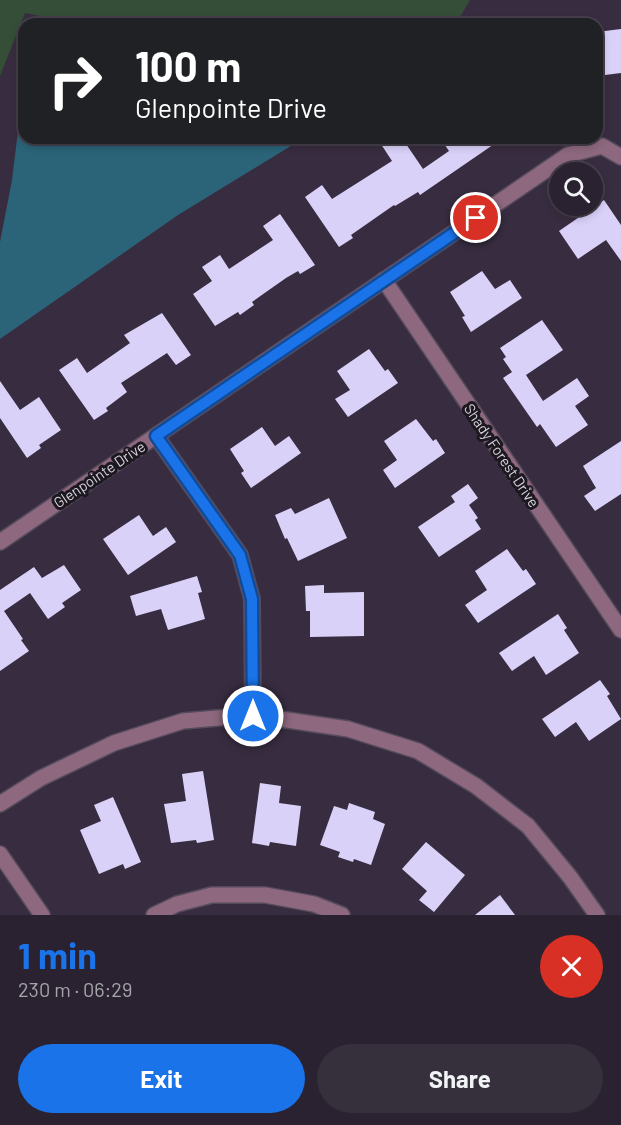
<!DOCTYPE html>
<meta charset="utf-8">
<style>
:root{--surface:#2a2230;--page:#362f3c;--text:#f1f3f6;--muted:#a5a4ab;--line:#463f4c;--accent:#1a73e8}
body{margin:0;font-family:Barlow,sans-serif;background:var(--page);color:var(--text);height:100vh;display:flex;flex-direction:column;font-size:22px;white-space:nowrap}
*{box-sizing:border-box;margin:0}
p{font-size:20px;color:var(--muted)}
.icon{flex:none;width:33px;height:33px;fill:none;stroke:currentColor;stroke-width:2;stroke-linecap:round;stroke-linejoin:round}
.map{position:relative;height:915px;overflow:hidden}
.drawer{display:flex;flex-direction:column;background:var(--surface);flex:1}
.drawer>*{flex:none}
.guide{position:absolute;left:18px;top:18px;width:585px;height:126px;border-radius:18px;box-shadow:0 3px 9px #0003,0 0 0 2px var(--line);background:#202124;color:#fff;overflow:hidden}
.controls{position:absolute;left:549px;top:162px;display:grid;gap:12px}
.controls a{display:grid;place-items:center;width:54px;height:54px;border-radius:50%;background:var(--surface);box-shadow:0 3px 9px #0003,0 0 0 2px var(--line);font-size:30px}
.pin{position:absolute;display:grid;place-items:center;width:51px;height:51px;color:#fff;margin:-26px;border:3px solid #fff;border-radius:50%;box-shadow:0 2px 6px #0007}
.me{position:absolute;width:66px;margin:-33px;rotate:0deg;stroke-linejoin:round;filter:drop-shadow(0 0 4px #0008)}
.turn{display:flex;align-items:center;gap:21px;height:126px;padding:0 18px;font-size:27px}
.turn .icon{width:78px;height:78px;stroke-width:2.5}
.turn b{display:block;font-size:42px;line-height:51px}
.round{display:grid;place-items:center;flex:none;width:63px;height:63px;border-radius:32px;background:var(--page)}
.headline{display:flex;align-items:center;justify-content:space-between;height:102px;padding:0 18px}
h1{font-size:36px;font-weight:700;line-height:45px;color:var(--accent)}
.button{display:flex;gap:12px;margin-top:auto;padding:12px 18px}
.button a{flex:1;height:69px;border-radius:36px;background:var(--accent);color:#fff;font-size:24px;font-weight:700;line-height:69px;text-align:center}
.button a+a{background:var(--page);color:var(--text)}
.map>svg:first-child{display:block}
</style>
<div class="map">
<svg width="621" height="915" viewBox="0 0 621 915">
<rect width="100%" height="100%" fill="#382d40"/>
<polygon fill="#354e37" points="0,0 470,0 456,24 82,24 25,13 0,76"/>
<polygon fill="#2b6378" points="24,110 24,138 304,138 178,215 0,339 0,242 12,180 20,115"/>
<g fill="#dad1f9">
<polygon points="621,29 621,73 597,76 597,32"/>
<polygon points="377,138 402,138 423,169 449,151 440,138 503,138 420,195 418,192 395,206 394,205 351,235 353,238 339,247 305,197 322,185 332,199 392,161"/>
<polygon points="604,200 621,225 621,261 606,240 578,259 559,231"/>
<polygon points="280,214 315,265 300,274 298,271 286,278 252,302 254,305 240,315 238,312 215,326 193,294 212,281 202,267 220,255 229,269 273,240 263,226"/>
<polygon points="482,271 495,289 510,280 522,298 471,332 462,317 465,316 450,292"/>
<polygon points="162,313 191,355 176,365 167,353 121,383 127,392 106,408 108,411 94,420 59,370 77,358 87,373 130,343 124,335"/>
<polygon points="542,320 563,350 526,375 543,401 577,378 589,396 575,406 588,425 556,447 540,424 537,427 503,378 512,372 503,359 506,357 500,348"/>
<polygon points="369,349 385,371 388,369 398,383 348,417 335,399 350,390 337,371"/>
<polygon points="0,381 20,410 39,397 61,430 39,445 41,448 27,458 0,418"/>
<polygon points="416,419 433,441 436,439 445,453 395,488 383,470 397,460 384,441"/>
<polygon points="262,427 275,446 289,436 301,453 251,488 241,473 244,471 230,449"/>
<polygon points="621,441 621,494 595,511 584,496 596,488 583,466"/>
<polygon points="468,484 478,498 469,505 478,518 475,520 481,529 439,557 418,527 455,502 451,496"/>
<polygon points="329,498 347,538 298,561 287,538 285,539 275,515 291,508 295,514"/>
<polygon points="139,515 153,536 166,527 176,542 128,575 103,539"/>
<polygon points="507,549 523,571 526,569 536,584 478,623 465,605 487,590 475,571"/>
<polygon points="64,565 81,590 62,603 65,607 48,619 30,593 4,611 23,639 21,640 29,651 0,671 0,590 34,567 42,578"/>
<polygon points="197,576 202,592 198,593 205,619 168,630 161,609 136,616 130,596"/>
<polygon points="324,585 324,593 364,592 364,636 310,637 310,611 306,611 305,586"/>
<polygon points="558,614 567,628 564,630 579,653 546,675 534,656 512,671 499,653"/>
<polygon points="600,680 610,694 607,696 621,719 589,741 576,722 555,737 542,719"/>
<polygon points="203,771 214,840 197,843 196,840 171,843 164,804 186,801 182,774"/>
<polygon points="260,783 281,786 279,803 301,806 296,846 270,842 269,846 252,843"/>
<polygon points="113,797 141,862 125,869 123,864 99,874 80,830 101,821 94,805"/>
<polygon points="349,803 375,812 373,819 385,824 371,865 354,859 353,862 338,857 340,852 320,845 334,806 347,810"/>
<polygon points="426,842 465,875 434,912 419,900 427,891 402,869"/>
<polygon points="500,895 515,915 475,915"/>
</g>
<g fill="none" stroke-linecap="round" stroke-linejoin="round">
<g stroke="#554b5c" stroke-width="18">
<g id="minor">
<polyline points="384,280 621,630"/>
<polyline points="156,436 240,555 252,599 253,715"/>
<polyline points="0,542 568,155 602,146 621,157"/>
<polyline points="0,804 41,778 114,743 183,721 253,715 348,729 418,751 476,786 528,826 570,877 597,915"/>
<polyline points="0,854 42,915"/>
<polyline points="154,915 177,904 212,895 265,895 314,904 342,915"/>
</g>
</g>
<use href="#minor" stroke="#8d687e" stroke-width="15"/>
</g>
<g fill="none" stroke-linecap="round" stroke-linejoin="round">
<g stroke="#114b97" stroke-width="15">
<polyline id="route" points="253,716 252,599 240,555 156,436 476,218"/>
</g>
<use href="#route" stroke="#1a73e8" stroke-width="10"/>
</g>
<g text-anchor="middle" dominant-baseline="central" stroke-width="6" stroke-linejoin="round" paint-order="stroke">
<g font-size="15" fill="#d8d1dd" stroke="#1c1820">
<text transform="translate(502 455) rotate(56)">Shady Forest Drive</text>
<text transform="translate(99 474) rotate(-34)">Glenpointe Drive</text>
</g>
</g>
</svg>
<div class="controls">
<a><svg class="icon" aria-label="search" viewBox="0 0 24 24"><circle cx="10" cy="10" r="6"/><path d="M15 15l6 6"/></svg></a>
</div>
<div class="pin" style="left:476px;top:218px;background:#d93025"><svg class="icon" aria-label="arrive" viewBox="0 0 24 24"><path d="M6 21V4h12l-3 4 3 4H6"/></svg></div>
<svg class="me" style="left:253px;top:716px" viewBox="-20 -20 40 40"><circle r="17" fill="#1a73e8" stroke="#fff" stroke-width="3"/><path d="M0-11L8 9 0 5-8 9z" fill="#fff"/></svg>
<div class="guide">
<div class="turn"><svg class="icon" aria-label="right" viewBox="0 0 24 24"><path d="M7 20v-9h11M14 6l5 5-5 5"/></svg><div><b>100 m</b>Glenpointe Drive</div></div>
</div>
</div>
<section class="drawer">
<div class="headline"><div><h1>1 min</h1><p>230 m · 06:29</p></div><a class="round" style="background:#d93025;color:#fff"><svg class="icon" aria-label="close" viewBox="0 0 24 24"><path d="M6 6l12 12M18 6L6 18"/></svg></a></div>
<div class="button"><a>Exit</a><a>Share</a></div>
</section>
